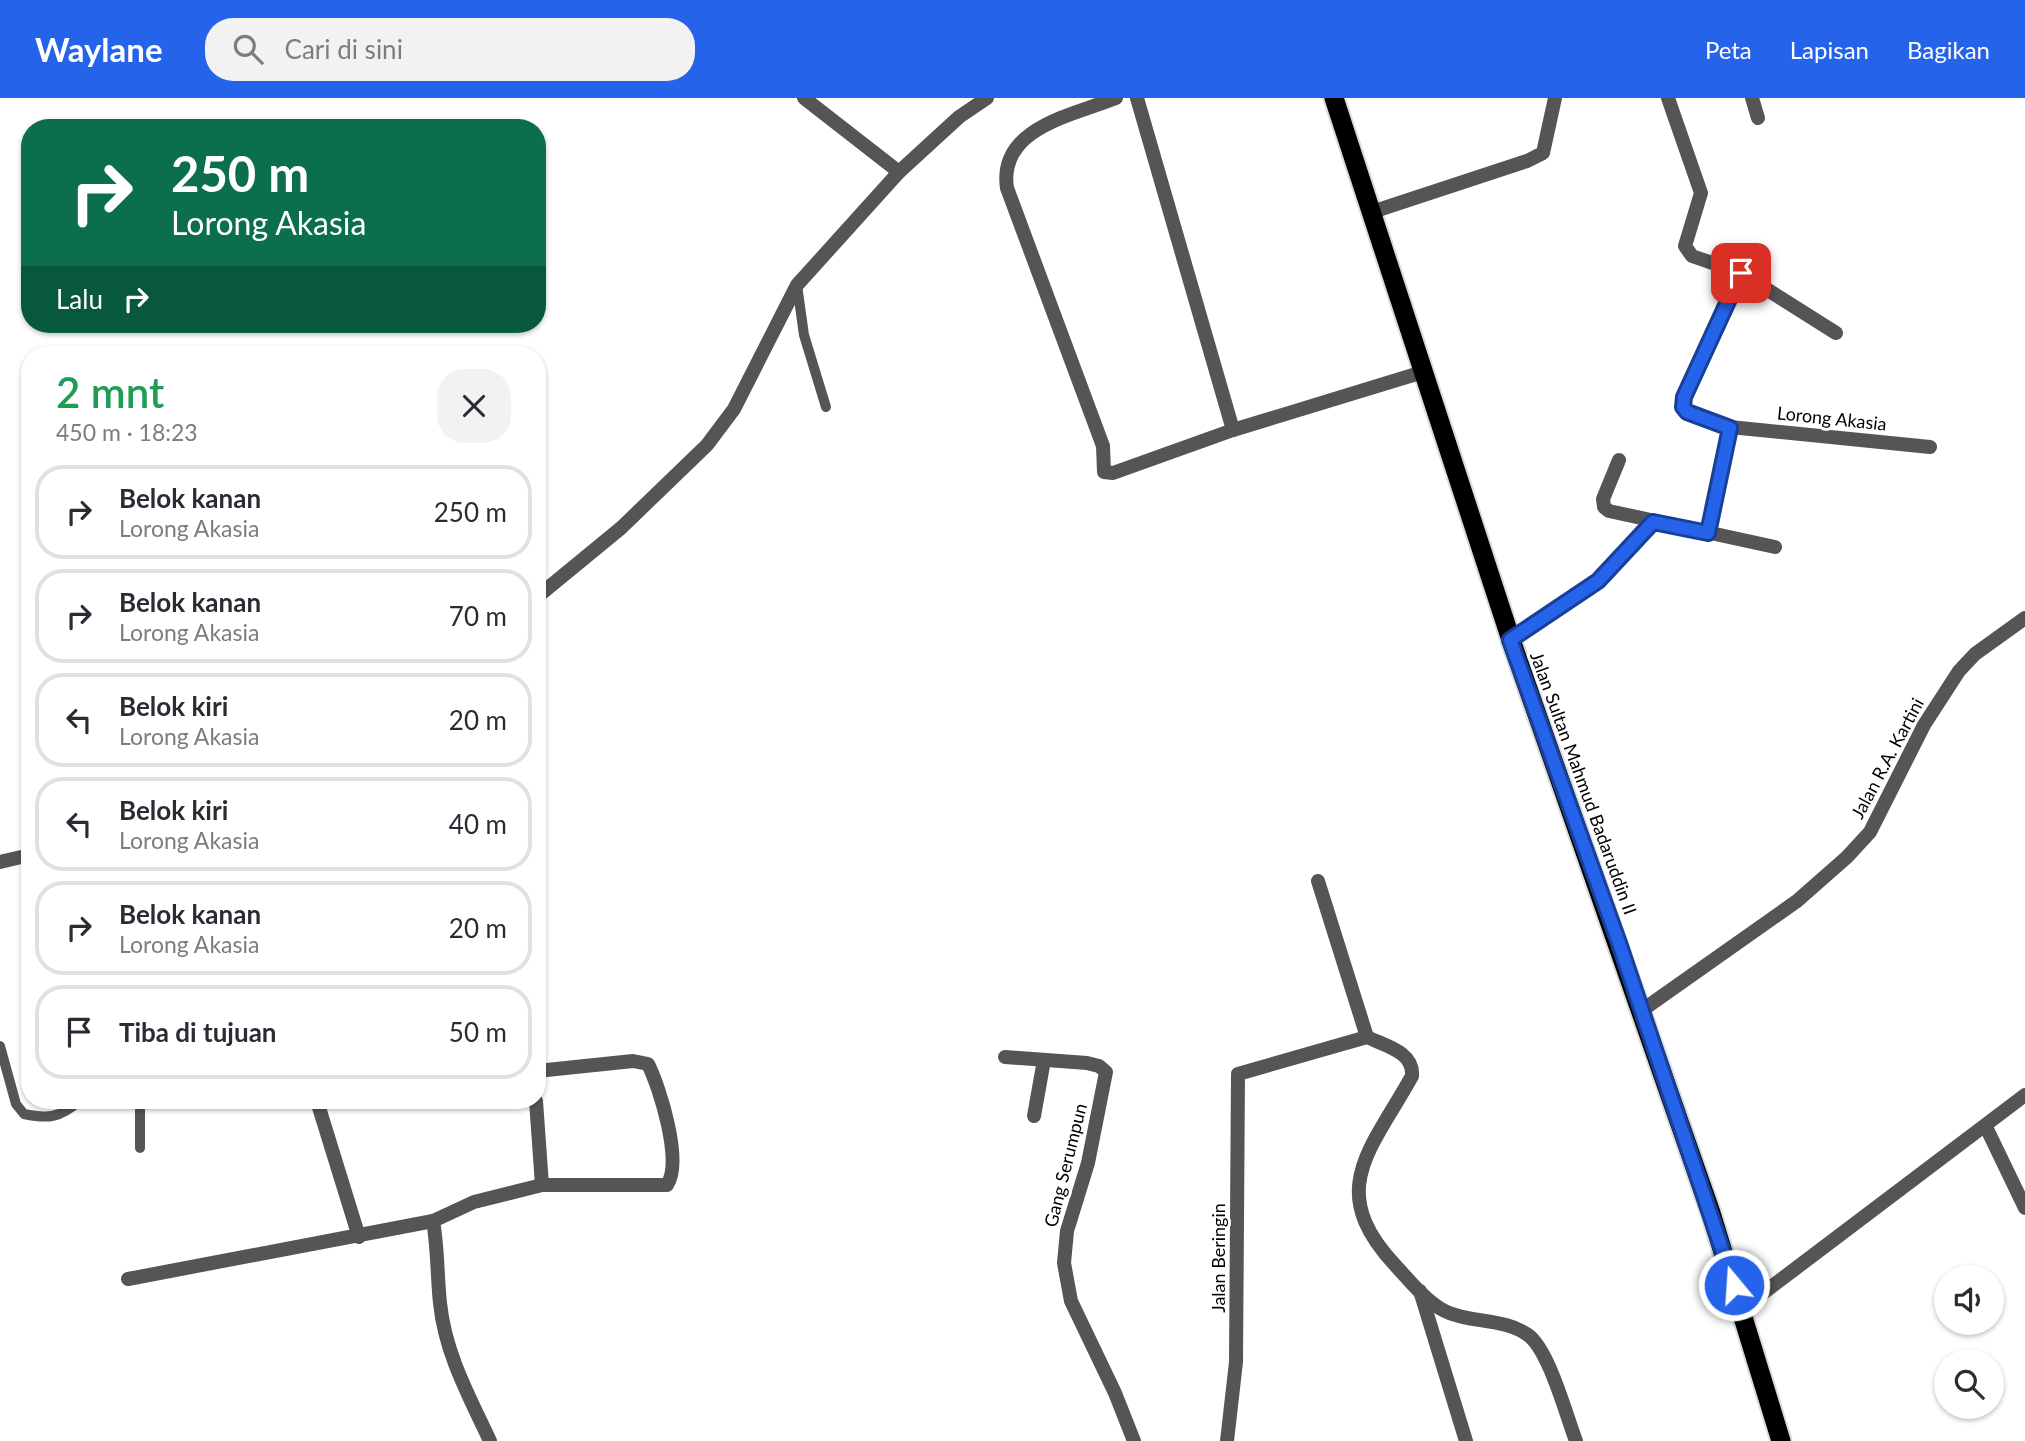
<!DOCTYPE html>
<html lang="id">
<meta charset="utf-8">
<style>
:root{--surface:#fff;--page:#f2f2f3;--text:#2b2b33;--muted:#7c7c81;--line:#e1e1e2;--accent:#2563eb}
body{margin:0;font-family:Lato,sans-serif;background:var(--page);color:var(--text);height:100vh;display:flex;flex-direction:column;font-size:26px;white-space:nowrap}
*{box-sizing:border-box;margin:0}
p{font-size:23px;color:var(--muted)}
.icon{flex:none;width:38px;height:38px;fill:none;stroke:currentColor;stroke-width:2;stroke-linecap:round;stroke-linejoin:round}
.map{position:relative;flex:1;overflow:hidden}
.sheet{position:absolute;left:21px;top:248px;width:525px;height:763px;display:flex;flex-direction:column;background:var(--surface);border-radius:28px;box-shadow:0 2px 5px #0004}
.sheet>*{flex:none}
.hud{position:absolute;left:21px;top:21px;width:525px;height:214px;border-radius:28px;box-shadow:0 2px 5px #0004;background:#0b6e4f;color:#fff;overflow:hidden}
.fabs{position:absolute;left:1934px;top:1167px;display:grid;gap:14px}
.fabs a{display:grid;place-items:center;width:70px;height:70px;border-radius:50%;background:var(--surface);box-shadow:0 2px 5px #0004;font-size:35px}
.pin{position:absolute;display:grid;place-items:center;width:60px;height:60px;color:#fff;margin:-30px;border-radius:14px;box-shadow:0 4px 10px #0006}
.me{position:absolute;width:77px;margin:-38px;rotate:342deg;stroke-linejoin:round;filter:drop-shadow(0 0 5px #0008)}
.turn{display:flex;align-items:center;gap:24px;height:147px;padding:0 35px;font-size:32px}
.turn .icon{width:91px;height:91px;stroke-width:2.5}
.turn b{display:block;font-size:49px;line-height:60px}
.then{display:flex;align-items:center;height:66px;padding:0 35px;background:#0003;gap:14px;font-size:26px}
.round{display:grid;place-items:center;flex:none;width:74px;height:74px;border-radius:28px;background:var(--page)}
.headline{display:flex;align-items:center;justify-content:space-between;height:119px;padding:0 35px}
h1{font-size:42px;font-weight:600;line-height:52px;color:#1e9e55}
ul{padding:0;list-style:none}
li{display:flex;align-items:center;gap:21px;height:94px;margin:0 14px 10px;padding:0 21px;border:4px solid var(--line);border-radius:28px}
li div{flex:1}
li b{display:block;font-size:26px}
li em{font-style:normal}
header{display:flex;align-items:center;gap:42px;box-sizing:border-box;height:98px;padding:0 35px;background:var(--accent);color:#fff}
header strong{font-size:33px}
nav{display:flex;gap:38px;margin-inline-start:auto;font-size:24px}
.search{width:490px;height:63px;background:var(--page);display:flex;align-items:center;gap:18px;box-sizing:border-box;padding:0 24px;border-radius:28px;color:var(--muted);font-size:26px}
.map>svg:first-child{display:block}
</style>
<header>
<strong>Waylane</strong>
<div class="search"><svg class="icon" aria-label="search" viewBox="0 0 24 24"><circle cx="10" cy="10" r="6"/><path d="M15 15l6 6"/></svg>Cari di sini</div>
<nav><a>Peta</a><a>Lapisan</a><a>Bagikan</a></nav>
</header>
<div class="map">
<svg width="2025" height="1343" viewBox="0 0 2025 1343">
<rect width="100%" height="100%" fill="#fff"/>
<g fill="none" stroke-linecap="round" stroke-linejoin="round">
<g stroke="#dbdbdb" stroke-width="23">
<polyline id="trunk" points="1334,0 1511,542 1711,1115 1781,1343"/>
</g>
<g stroke="#555" stroke-width="10">
<polyline points="797,187 804,237 826,309"/>
<path d="M0 948 16 1006 24 1016C48 1021 60 1020 79 1003"/>
<polyline points="140,1003 140,1050"/>
</g>
<g stroke="#555" stroke-width="14">
<polyline points="804,0 899,74"/>
<path d="M1116 0C1073 17 998 30 1007 90L1103 348 1104 374 1113 375 1233 332 1423 274"/>
<polyline points="1137,0 1233,332"/>
<polyline points="1668,0 1701,95 1685,148 1692,158 1741,175"/>
<polyline points="1752,0 1758,20"/>
<polyline points="1372,114 1527,63 1543,55 1555,0"/>
<polyline points="1836,235 1741,175 1684,299 1683,309 1687,314 1730,329 1930,349"/>
<polyline points="1619,362 1603,401 1604,409 1609,413 1775,449"/>
<polyline points="1708,435 1730,329"/>
<polyline points="1511,542 1598,483 1653,424"/>
<polyline points="1318,783 1367,939"/>
<polyline points="1641,913 1797,803 1847,759 1870,734 1924,627 1959,573 1975,556 2025,520"/>
<polyline points="1005,959 1087,965 1099,968 1106,974 1088,1065 1067,1133 1064,1165 1071,1203 1115,1295 1134,1343"/>
<polyline points="317,1003 359,1139"/>
<polyline points="536,1003 542,1087"/>
<polyline points="1034,1018 1044,962"/>
<polyline points="1986,1029 2025,1110"/>
<path d="M433 1123C438 1151 437 1177 440 1205 445 1255 469 1298 490 1343"/>
<path d="M128 1181 433 1123 474 1104 542 1087H667C683 1064 660 990 648 966L633 963 537 973"/>
<polyline points="1420,1193 1466,1343"/>
<polyline points="1742,1211 2025,997"/>
<path d="M1227 1343 1236 1264 1238 976 1367 939C1386 948 1414 954 1412 978 1371 1052 1325 1092 1395 1167 1409 1182 1424 1201 1441 1211 1467 1226 1503 1219 1528 1237 1549 1252 1566 1317 1576 1343"/>
</g>
<g stroke="#555" stroke-width="14">
<polyline points="537,499 621,430 707,347 734,311 797,187 899,74 959,19 987,0"/>
<polyline points="0,764 30,757"/>
</g>
<use href="#trunk" stroke="#000" stroke-width="19"/>
</g>
<g fill="none" stroke-linecap="round" stroke-linejoin="round">
<g stroke="#184099" stroke-width="18">
<polyline id="route" points="1734,1187 1619,845 1510,542 1598,483 1653,424 1708,435 1730,330 1687,314 1683,309 1684,299 1741,175"/>
</g>
<use href="#route" stroke="#2563eb" stroke-width="12"/>
</g>
<g text-anchor="middle" dominant-baseline="central" stroke-width="6" stroke-linejoin="round" paint-order="stroke">
<g font-size="18" fill="#000" stroke="#fff">
<text transform="translate(1832 320) rotate(6)">Lorong Akasia</text>
<text transform="translate(1887 660) rotate(-62)">Jalan R.A. Kartini</text>
<text transform="translate(1584 685) rotate(70)">Jalan Sultan Mahmud Badaruddin II</text>
<text transform="translate(1065 1067) rotate(-76)">Gang Serumpun</text>
<text transform="translate(1218 1160) rotate(-90)">Jalan Beringin</text>
</g>
</g>
</svg>
<div class="fabs">
<a><svg class="icon" aria-label="sound" viewBox="0 0 24 24"><path d="M4 9h4l5-4v14l-5-4H4zM17 9q2 3 0 6"/></svg></a>
<a><svg class="icon" aria-label="search" viewBox="0 0 24 24"><circle cx="10" cy="10" r="6"/><path d="M15 15l6 6"/></svg></a>
</div>
<div class="pin" style="left:1741px;top:175px;background:#d93025"><svg class="icon" aria-label="arrive" viewBox="0 0 24 24"><path d="M6 21V4h12l-3 4 3 4H6"/></svg></div>
<svg class="me" style="left:1734px;top:1187px" viewBox="-20 -20 40 40"><circle r="17" fill="#2563eb" stroke="#fff" stroke-width="3"/><path d="M0-11L8 9 0 5-8 9z" fill="#fff"/></svg>
<div class="hud">
<div class="turn"><svg class="icon" aria-label="right" viewBox="0 0 24 24"><path d="M7 20v-9h11M14 6l5 5-5 5"/></svg><div><b>250 m</b>Lorong Akasia</div></div>
<div class="then">Lalu<svg class="icon" aria-label="right" viewBox="0 0 24 24"><path d="M7 20v-9h11M14 6l5 5-5 5"/></svg></div>
</div>
<section class="sheet">
<div class="headline"><div><h1>2 mnt</h1><p>450 m · 18:23</p></div><a class="round"><svg class="icon" aria-label="close" viewBox="0 0 24 24"><path d="M6 6l12 12M18 6L6 18"/></svg></a></div>
<ul>
<li><svg class="icon" aria-label="right" viewBox="0 0 24 24"><path d="M7 20v-9h11M14 6l5 5-5 5"/></svg><div><b>Belok kanan</b><p>Lorong Akasia</p></div><em>250 m</em></li>
<li><svg class="icon" aria-label="right" viewBox="0 0 24 24"><path d="M7 20v-9h11M14 6l5 5-5 5"/></svg><div><b>Belok kanan</b><p>Lorong Akasia</p></div><em>70 m</em></li>
<li><svg class="icon" aria-label="left" viewBox="0 0 24 24"><path d="M17 20v-9H6M10 6l-5 5 5 5"/></svg><div><b>Belok kiri</b><p>Lorong Akasia</p></div><em>20 m</em></li>
<li><svg class="icon" aria-label="left" viewBox="0 0 24 24"><path d="M17 20v-9H6M10 6l-5 5 5 5"/></svg><div><b>Belok kiri</b><p>Lorong Akasia</p></div><em>40 m</em></li>
<li><svg class="icon" aria-label="right" viewBox="0 0 24 24"><path d="M7 20v-9h11M14 6l5 5-5 5"/></svg><div><b>Belok kanan</b><p>Lorong Akasia</p></div><em>20 m</em></li>
<li><svg class="icon" aria-label="arrive" viewBox="0 0 24 24"><path d="M6 21V4h12l-3 4 3 4H6"/></svg><div><b>Tiba di tujuan</b></div><em>50 m</em></li>
</ul>
</section>
</div>
